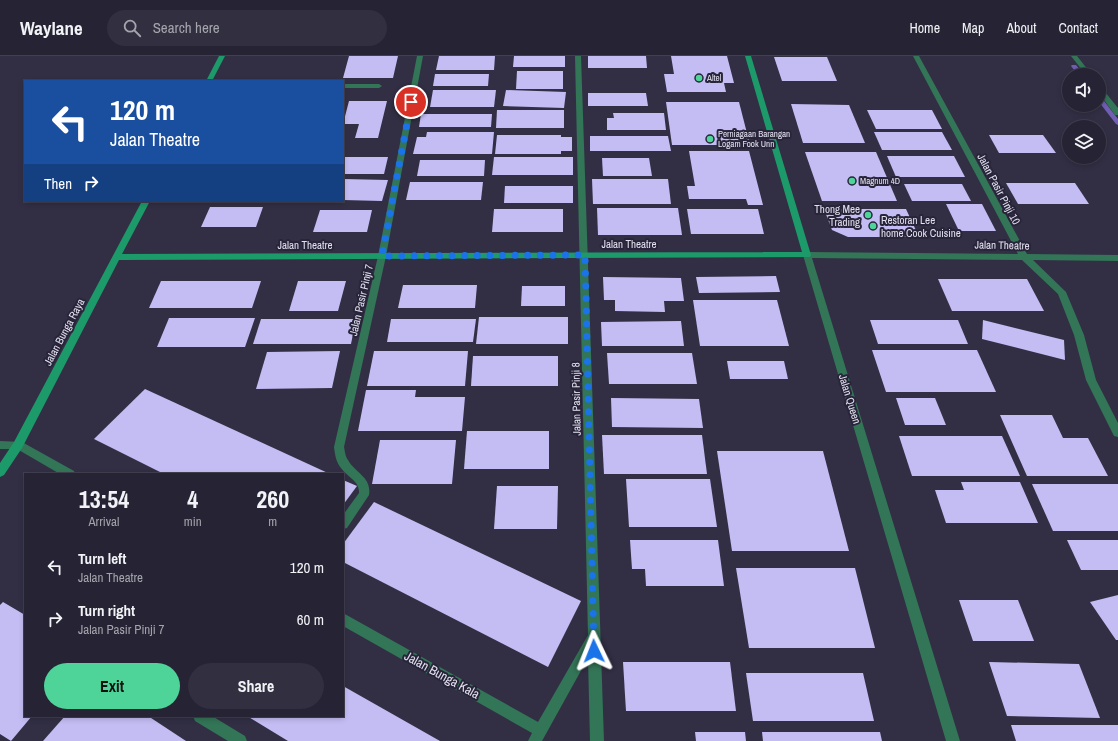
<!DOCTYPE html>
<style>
:root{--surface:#262334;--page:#322f40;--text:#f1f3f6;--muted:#a4a4ac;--line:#42404f;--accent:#4ed399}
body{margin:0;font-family:"Archivo Narrow",sans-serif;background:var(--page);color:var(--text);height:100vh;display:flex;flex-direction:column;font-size:15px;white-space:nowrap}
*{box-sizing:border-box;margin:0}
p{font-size:13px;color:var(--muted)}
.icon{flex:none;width:22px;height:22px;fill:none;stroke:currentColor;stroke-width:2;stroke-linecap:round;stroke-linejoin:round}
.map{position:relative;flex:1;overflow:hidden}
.sheet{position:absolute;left:24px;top:417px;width:320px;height:244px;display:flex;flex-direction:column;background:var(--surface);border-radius:0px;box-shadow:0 2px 6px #0003,0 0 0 1px var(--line)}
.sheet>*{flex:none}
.hud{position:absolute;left:24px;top:24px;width:320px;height:122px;border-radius:0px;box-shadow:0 2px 6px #0003,0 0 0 1px var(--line);background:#1a4fa0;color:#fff;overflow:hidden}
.controls{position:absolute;left:1062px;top:12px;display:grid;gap:8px}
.controls a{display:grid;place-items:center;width:44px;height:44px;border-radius:50%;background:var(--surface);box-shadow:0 2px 6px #0003,0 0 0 1px var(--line);font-size:20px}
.pin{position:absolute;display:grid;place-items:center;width:34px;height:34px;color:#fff;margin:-17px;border:2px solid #fff;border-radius:50%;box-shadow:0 1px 4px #0007}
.me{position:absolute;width:44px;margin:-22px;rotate:358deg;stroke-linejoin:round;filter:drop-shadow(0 0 3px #0008)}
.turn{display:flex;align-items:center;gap:14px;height:84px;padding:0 20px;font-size:18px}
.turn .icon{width:52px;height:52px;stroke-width:2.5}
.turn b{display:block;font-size:28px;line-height:34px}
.then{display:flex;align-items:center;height:38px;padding:0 20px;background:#0003;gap:8px;font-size:15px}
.eta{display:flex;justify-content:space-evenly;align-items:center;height:68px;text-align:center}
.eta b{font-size:24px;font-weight:800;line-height:28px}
.primary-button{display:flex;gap:8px;margin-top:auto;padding:8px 20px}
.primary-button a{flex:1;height:46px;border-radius:24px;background:var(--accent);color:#111;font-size:16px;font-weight:800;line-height:46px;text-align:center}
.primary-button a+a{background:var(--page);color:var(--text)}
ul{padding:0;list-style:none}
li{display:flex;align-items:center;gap:12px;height:52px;padding:0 20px}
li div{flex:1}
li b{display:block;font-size:15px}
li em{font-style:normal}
header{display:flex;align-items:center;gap:24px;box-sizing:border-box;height:56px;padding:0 20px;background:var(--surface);border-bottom:1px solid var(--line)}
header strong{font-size:19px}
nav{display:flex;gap:22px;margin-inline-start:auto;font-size:14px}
.search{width:280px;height:36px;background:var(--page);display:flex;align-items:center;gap:10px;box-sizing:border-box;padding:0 14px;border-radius:22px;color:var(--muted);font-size:15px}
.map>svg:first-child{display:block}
</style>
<header>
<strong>Waylane</strong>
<div class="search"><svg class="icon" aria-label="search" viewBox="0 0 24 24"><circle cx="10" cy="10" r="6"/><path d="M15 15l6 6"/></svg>Search here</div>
<nav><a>Home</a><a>Map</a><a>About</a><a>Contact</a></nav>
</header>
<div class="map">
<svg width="1118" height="685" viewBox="0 0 1118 685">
<rect width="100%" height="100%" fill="#322f45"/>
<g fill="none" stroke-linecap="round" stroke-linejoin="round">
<g fill="#705eb2" fill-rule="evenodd">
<polygon points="1072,9 1076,9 1084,19 1078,19 1071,10"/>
<polygon points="1099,40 1101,41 1118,63 1118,69 1116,68 1099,46"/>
</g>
</g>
<g fill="#c4bdf4">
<polygon points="349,0 398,0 393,22 343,22"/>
<polygon points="439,0 495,0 494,14 436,14"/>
<polygon points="514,0 565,0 565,11 513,11"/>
<polygon points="588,0 646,0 647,12 588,12"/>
<polygon points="671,0 727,0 734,27 724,27 726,36 667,36 664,18 674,18"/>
<polygon points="774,1 827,1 837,25 782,25"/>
<polygon points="517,15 563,15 563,33 516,33"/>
<polygon points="435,18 489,18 488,30 433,30"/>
<polygon points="433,34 496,34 494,51 430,51"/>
<polygon points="506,34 566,36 564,52 503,50"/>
<polygon points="588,37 646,37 648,50 588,50"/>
<polygon points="349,45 387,45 378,82 355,82 359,68 343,68"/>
<polygon points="666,46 739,46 750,89 672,89"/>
<polygon points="791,48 849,49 865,87 803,87"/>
<polygon points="497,54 564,54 564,72 496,72"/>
<polygon points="867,54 932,54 942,73 876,73"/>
<polygon points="613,57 664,57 666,74 607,74 607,62 614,62"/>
<polygon points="421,58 492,58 491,71 419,71"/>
<polygon points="427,76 494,76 492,98 413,98 417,81 426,81"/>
<polygon points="874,76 942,76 952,94 882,94"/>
<polygon points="497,79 561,79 561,81 572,81 572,95 561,95 561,98 495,98"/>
<polygon points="989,79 1043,79 1056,97 999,97"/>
<polygon points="590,80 668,80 671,95 590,95"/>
<polygon points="689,95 749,95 763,149 748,149 746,143 689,143 687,130 695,130"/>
<polygon points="805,96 876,96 897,145 822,145"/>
<polygon points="887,100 954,100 965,121 896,121"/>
<polygon points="343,101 388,101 384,118 343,118"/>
<polygon points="494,101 573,101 573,119 492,119"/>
<polygon points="602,102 649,102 652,120 603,120"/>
<polygon points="420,104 485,104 484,120 417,120"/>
<polygon points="343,123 388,124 382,145 343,144"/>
<polygon points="592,123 668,123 671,148 593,148"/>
<polygon points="410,126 483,126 481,144 406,144"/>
<polygon points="1006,127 1075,127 1089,148 1018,148"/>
<polygon points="904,128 962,128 971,145 912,145"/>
<polygon points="505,130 573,130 573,147 504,147"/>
<polygon points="946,148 982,148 996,175 959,175"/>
<polygon points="210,151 263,151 256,171 201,171"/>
<polygon points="597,152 678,152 682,179 598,179"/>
<polygon points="494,153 563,153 563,176 492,176"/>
<polygon points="687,153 758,153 764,178 691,178"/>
<polygon points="824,153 906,153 919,181 848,181 832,174"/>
<polygon points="320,154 372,154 367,176 313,176"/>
<polygon points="776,220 780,236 699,237 696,221"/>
<polygon points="603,221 681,222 684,245 664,245 665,256 615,255 615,244 604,244"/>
<polygon points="938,223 1027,223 1044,255 952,255"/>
<polygon points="161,225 261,225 252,252 149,252"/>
<polygon points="298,225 346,225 338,255 289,255"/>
<polygon points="403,229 477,229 475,252 398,252"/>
<polygon points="522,230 565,230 565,250 521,250"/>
<polygon points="693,244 777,244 789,290 700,290"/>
<polygon points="479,261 568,261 568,288 476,288"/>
<polygon points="169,262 255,262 245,291 157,291"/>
<polygon points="261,263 356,263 351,288 253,288"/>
<polygon points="391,263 476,263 473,286 387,286"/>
<polygon points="870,264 958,264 968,288 878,288"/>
<polygon points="983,264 1064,284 1065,304 982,283"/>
<polygon points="681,265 684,290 602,290 601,266"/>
<polygon points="872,294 977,294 996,336 886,336"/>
<polygon points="340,295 332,332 256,333 267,296"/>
<polygon points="374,295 468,295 465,330 367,330"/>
<polygon points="607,297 692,297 697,328 609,328"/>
<polygon points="473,300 558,300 558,330 471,330"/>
<polygon points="727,305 784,305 788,323 730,323"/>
<polygon points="145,333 330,418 164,418 94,383"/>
<polygon points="366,334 416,334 415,341 465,341 462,375 358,375"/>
<polygon points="611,342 699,343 703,372 612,371"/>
<polygon points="896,342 935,342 946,369 905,369"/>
<polygon points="1000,359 1052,359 1063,382 1088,382 1108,420 1027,420"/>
<polygon points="467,375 549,375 549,413 464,413"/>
<polygon points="602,379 702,379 707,418 604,418"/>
<polygon points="899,380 1002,380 1020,420 912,420"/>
<polygon points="380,384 456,384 452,428 372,428"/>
<polygon points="717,395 823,395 849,495 732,495"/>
<polygon points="626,423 710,423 717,471 629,471"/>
<polygon points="343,424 357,430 343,449"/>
<polygon points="961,426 1020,426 1038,467 946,467 935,434 964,434"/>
<polygon points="1032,428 1118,428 1118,475 1053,475"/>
<polygon points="497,430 558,430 557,473 494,473"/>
<polygon points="374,446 581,545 548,611 343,506 343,488"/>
<polygon points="630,484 718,484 724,530 646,530 645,513 632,513"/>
<polygon points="1067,484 1118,484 1118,514 1081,514"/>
<polygon points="736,512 855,512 875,592 749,592"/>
<polygon points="1118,539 1118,584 1116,584 1090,546"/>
<polygon points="959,544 1018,544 1034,585 973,585"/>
<polygon points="3,546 25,559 25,660 32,660 11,685 0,678 0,549"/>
<polygon points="623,606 730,606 736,655 626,655"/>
<polygon points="989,606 1079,608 1100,662 1007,660"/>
<polygon points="746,617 863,617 874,665 753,665"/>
<polygon points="343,630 440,685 288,685 247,660 343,660"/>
<polygon points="65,660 148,660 186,685 43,685"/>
<polygon points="1011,669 1118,669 1118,685 1016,685"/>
<polygon points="695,676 745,676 746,685 696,685"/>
<polygon points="762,676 880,676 882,685 763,685"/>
</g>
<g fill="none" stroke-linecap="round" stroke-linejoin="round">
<polygon fill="#337557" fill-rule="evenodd" points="193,660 212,660 245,680 247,685 228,685 195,665"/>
<g fill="#337557" fill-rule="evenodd">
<path d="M417 0H423L386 200 344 391C345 395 345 400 348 404 355 417 372 421 369 439L347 472 343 473V459L359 437C360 425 347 421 341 412 336 406 335 399 334 391L378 200Z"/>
<polygon points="575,0 581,0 604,685 590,685 588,602 542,685 528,685 532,677 343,570 343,557 538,666 588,579"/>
<polygon points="913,0 919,0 1027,198 1118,199 1118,205 1033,204 1066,236 1084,279 1096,324 1118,367 1118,381 1114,380 1086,324 1074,279 1058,238 1022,204 812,202 960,685 946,685 803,199 807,196 1018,198"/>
<polygon points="1071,0 1077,0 1092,19 1086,19"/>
<polygon points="343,28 379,28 382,30 379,32 343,32"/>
<polygon points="1099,30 1101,31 1118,52 1118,59 1115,59 1099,37"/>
<polygon points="0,385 22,386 74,415 75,418 60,418 17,393 0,393"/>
</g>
<g fill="#1d9a6a" fill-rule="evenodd">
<polygon points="219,0 225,0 212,25 206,25"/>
<polygon points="745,0 751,0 811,199 810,201 119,204 22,392 4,419 0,421 0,407 14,386 142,145 150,145 122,198 802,196"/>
</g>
</g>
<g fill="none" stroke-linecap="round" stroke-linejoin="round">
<polyline stroke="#1a73e8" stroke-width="7" stroke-dasharray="0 12.6" points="411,46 382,200 585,199 594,595"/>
</g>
<g fill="#4ed399" stroke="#28253a" stroke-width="1.5">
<circle cx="699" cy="22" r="4"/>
<circle cx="710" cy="83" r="4"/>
<circle cx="852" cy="125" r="4"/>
<circle cx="868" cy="159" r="4"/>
<circle cx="873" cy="170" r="4"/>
</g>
<g text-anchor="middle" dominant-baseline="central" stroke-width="4" stroke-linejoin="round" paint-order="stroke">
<g font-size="9" fill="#e2e0ef" stroke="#28253a" text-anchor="start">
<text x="707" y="22">Altel</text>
<text x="718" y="78">Perniagaan Barangan<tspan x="718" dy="10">Logam Fook Unn</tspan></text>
<text x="860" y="125">Magnum 4D</text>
</g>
<g font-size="11" fill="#e2e0ef" stroke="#28253a">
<text transform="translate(999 133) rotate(62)">Jalan Pasir Pinji 10</text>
<text x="629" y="188">Jalan Theatre</text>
<text x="305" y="189">Jalan Theatre</text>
<text transform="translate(1002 189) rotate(1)">Jalan Theatre</text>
<text transform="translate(361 244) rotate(-77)">Jalan Pasir Pinji 7</text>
<text transform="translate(64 276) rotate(-62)">Jalan Bunga Raya</text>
<text transform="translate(576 343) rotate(-91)">Jalan Pasir Pinji 8</text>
<text transform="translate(850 343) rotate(73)">Jalan Queen</text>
</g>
<g font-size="11" fill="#e2e0ef" stroke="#28253a" text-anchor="end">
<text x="860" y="153">Thong Mee<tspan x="860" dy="13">Trading</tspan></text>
<text x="881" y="164" text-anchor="start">Restoran Lee<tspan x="881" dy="13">home Cook Cuisine</tspan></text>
</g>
<g font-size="13" fill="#e2e0ef" stroke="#28253a">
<text transform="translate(442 619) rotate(29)">Jalan Bunga Kala</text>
</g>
</g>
</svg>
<div class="controls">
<a><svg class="icon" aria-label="sound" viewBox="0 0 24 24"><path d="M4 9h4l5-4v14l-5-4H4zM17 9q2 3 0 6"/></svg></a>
<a><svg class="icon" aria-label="layers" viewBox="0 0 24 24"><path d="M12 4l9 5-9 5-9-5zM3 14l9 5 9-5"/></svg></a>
</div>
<div class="pin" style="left:411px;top:46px;background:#d93025"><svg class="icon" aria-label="arrive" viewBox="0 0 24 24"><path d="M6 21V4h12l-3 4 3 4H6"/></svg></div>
<svg class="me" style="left:594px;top:595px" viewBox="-20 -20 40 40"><path d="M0-17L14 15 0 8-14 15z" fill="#1a73e8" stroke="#fff" stroke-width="4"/></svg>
<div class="hud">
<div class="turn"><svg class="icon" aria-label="left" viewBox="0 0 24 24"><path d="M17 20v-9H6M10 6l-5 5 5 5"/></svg><div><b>120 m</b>Jalan Theatre</div></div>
<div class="then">Then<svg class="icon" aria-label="right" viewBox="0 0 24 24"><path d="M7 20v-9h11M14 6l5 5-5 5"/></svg></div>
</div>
<section class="sheet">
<div class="eta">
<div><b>13:54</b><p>Arrival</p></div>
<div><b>4</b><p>min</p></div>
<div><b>260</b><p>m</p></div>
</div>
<ul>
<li><svg class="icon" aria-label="left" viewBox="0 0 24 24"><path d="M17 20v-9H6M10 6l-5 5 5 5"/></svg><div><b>Turn left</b><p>Jalan Theatre</p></div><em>120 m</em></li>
<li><svg class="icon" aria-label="right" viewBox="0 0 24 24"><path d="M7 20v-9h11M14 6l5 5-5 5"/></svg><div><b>Turn right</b><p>Jalan Pasir Pinji 7</p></div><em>60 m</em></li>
</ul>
<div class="primary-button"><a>Exit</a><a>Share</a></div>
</section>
</div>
